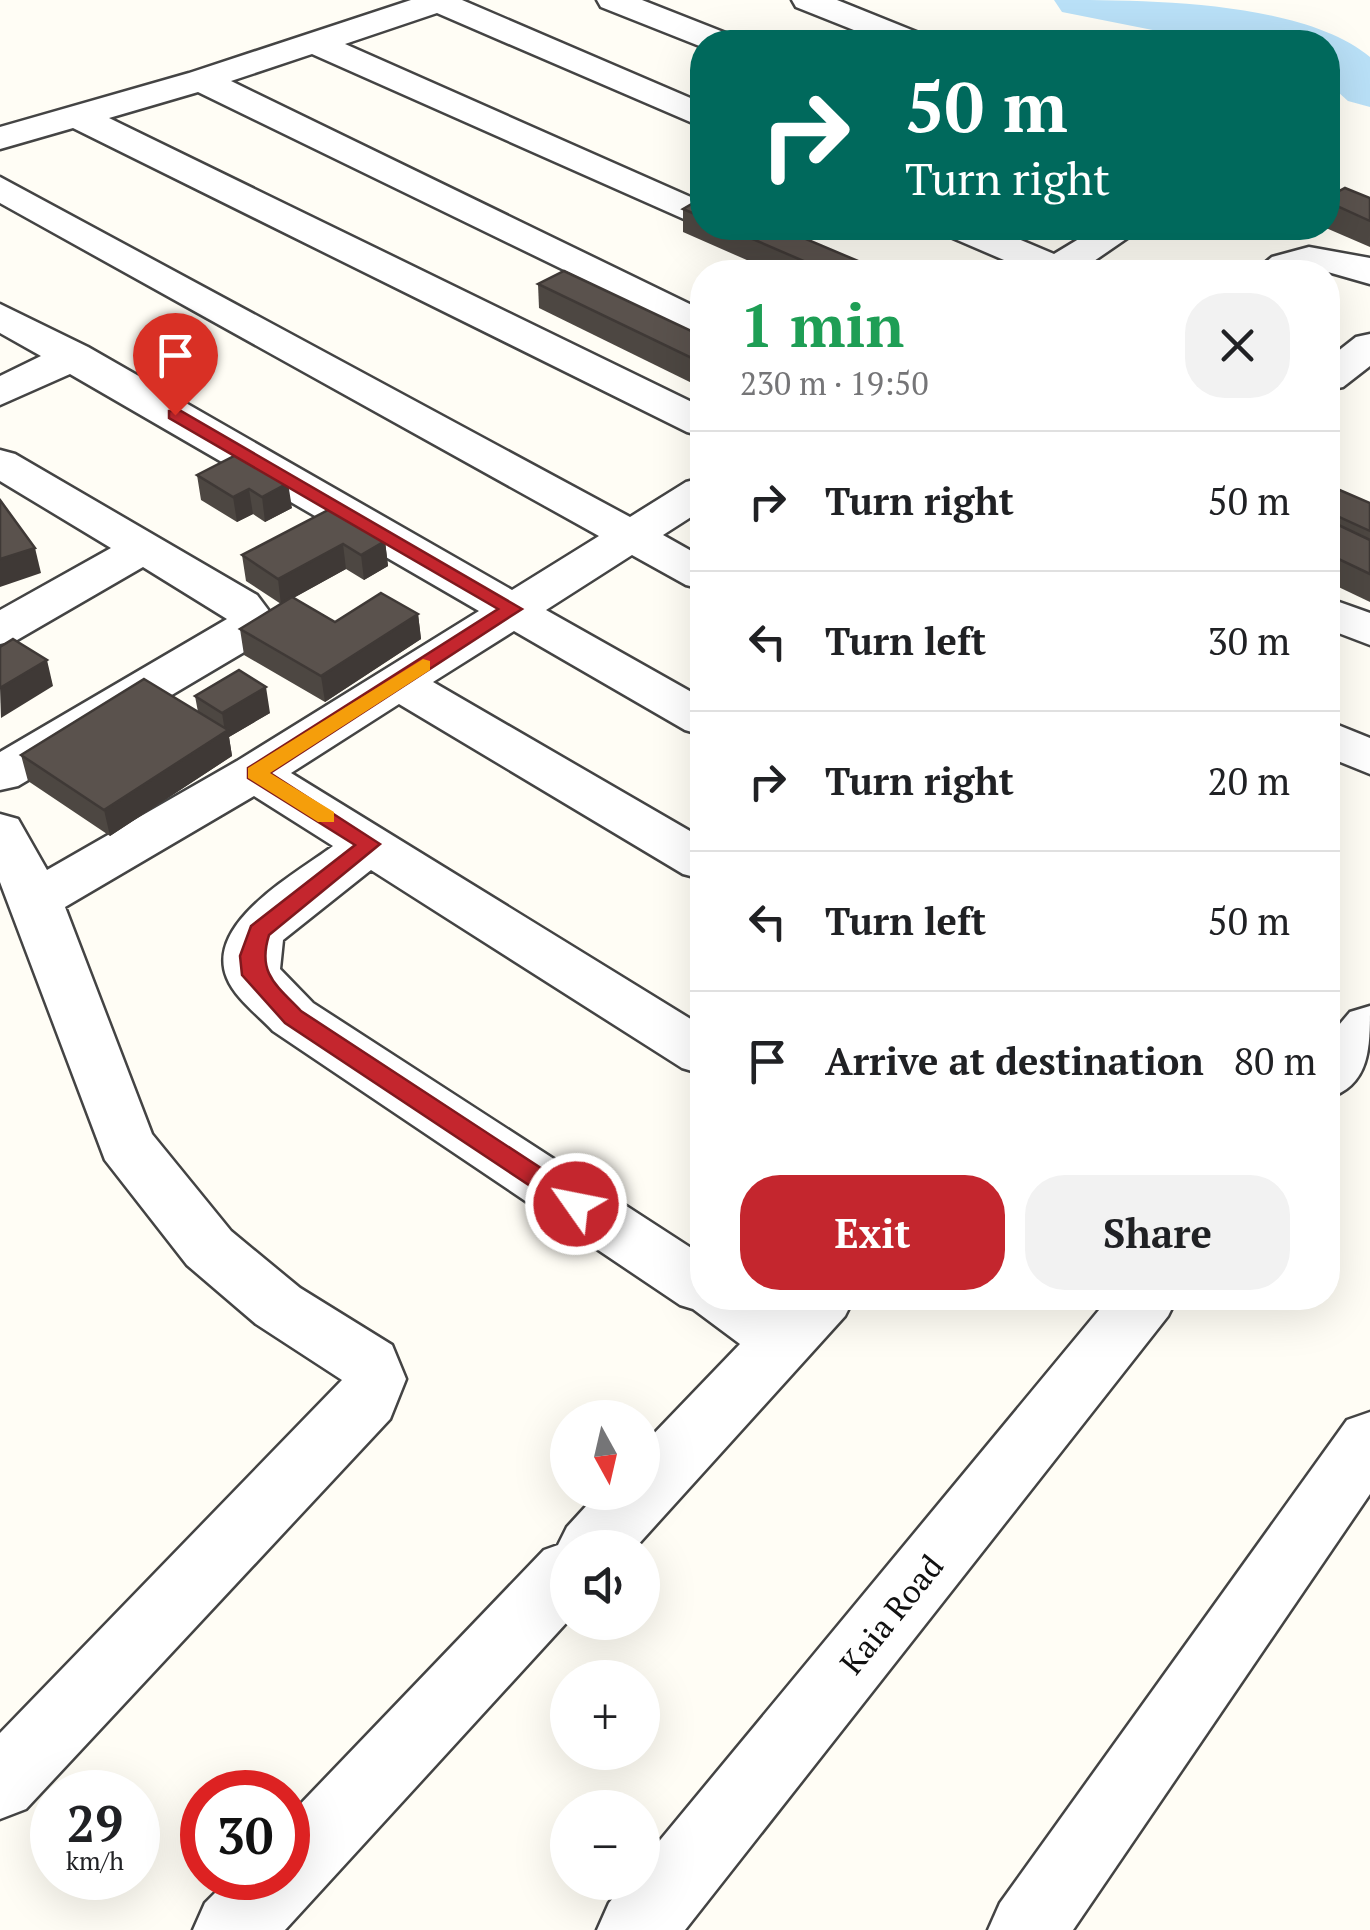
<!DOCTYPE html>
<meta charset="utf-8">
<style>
:root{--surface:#fff;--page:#f2f2f2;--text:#202124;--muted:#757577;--line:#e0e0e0;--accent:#c4262e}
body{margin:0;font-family:"PT Serif",serif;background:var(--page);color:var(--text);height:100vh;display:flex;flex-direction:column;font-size:38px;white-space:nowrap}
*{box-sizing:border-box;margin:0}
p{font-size:32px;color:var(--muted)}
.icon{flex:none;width:55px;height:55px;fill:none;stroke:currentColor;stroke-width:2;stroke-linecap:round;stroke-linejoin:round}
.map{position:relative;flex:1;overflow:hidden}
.side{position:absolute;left:690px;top:260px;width:650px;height:1050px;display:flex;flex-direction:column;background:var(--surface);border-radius:40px;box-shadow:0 10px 40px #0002}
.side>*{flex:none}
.top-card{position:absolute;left:690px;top:30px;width:650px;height:210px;border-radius:40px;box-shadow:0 10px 40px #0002;background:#00695c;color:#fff;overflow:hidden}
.needle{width:65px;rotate:172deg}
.controls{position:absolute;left:550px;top:1400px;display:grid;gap:20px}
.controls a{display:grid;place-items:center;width:110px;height:110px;border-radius:50%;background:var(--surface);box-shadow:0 10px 40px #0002;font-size:50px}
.speed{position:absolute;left:30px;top:1770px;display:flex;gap:20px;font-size:50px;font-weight:700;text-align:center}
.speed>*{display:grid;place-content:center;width:130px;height:130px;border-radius:50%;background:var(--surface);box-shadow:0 10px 40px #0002;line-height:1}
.speed small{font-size:25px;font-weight:400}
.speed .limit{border:15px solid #d22;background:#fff;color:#111}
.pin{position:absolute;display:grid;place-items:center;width:85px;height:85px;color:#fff;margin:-102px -42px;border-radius:50% 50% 50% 0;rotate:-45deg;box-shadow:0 0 10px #0007}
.pin .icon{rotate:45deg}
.me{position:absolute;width:110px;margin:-55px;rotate:303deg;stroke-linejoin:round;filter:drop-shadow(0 0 8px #0008)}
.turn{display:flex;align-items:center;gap:35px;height:210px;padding:0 50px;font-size:45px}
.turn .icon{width:130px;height:130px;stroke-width:2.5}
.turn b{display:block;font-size:70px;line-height:85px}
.round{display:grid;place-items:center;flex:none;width:105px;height:105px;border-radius:40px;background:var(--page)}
.summary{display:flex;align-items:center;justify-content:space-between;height:170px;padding:0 50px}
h1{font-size:60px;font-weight:600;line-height:75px;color:#1e9e55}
.primary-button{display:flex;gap:20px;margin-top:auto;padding:20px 50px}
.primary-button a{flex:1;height:115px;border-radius:40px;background:var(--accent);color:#fff;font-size:40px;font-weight:600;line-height:115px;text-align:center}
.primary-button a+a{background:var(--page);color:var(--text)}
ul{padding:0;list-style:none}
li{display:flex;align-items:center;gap:30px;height:140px;padding:0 50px;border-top:2px solid var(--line)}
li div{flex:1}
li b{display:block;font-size:38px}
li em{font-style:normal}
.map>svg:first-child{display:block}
</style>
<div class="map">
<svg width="1370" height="1930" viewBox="0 0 1370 1930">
<rect width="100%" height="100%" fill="#fffdf5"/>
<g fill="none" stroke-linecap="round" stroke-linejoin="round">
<path fill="#b9e0f7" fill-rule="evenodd" d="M1054 0C1144 0 1301 0 1370 57V107L1348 101 1328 83V42H1213L1062 12Z"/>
<g stroke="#444" stroke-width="5">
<g id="minor">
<polygon points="411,0 462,0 702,103 702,127 437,13 345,44 702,202 702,227 312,54 231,81 702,310 702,337 198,92 109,118 702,407 702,436 687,432 73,128 0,149 0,127 189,73"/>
<polygon points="597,0 642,0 731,35 736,42 702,42 702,47 601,7"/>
<polygon points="792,0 837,0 924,35 929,42 884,42 796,7"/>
<path d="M0 177 630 517 686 482 702 478V510L663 535 702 557V589L686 585 632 555 546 610 702 698V735L685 730 514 631 433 682 702 838V879L683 874 399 704 291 773 702 1026V1074L682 1068 371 870 283 940 280 969 313 1003 702 1255V1298H768L778 1304 784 1298H854L845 1316 635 1548H568V1621L285 1930H193L205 1903 230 1878H288V1817L544 1550 558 1545 567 1527 599 1492H642V1446L740 1344 693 1309 680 1305 273 1031C258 1015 235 998 227 978 204 923 297 873 333 846L254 796 65 907 152 1134 231 1231 300 1288 392 1345 406 1379 390 1419 26 1809 0 1819V1733L342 1380 256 1324 187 1265 105 1160 0 882V814L18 819 47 870 237 761 479 611 70 374 0 405V376L41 356 0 333V304L88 347 512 590 599 536 0 203Z"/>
<polygon points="942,228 992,228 1054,254 1097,228 1142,228 1078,272 1032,272 948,236"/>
<polygon points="1309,247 1370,258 1370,284 1321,270 1254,272 1272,257"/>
<polygon points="1370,334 1370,366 1343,387 1328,390 1328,359 1356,337"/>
<polygon points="0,450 15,454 257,595 275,619 256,645 18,786 0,790 0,752 227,619 143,567 17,640 0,644 0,610 111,548 0,481"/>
<polygon points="1328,598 1370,613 1370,645 1328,629"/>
<polygon points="1328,721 1370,738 1370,774 1328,757"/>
<path d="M1370 1006C1370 1048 1370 1085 1328 1098V1038L1350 1012Z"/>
<polygon points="1109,1298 1177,1298 1168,1316 685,1930 597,1930 609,1903 626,1882 642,1882 642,1862"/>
<polygon points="1370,1412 1370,1494 1073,1930 988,1930 1000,1903 1347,1420"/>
</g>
</g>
<use href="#minor" fill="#fff" fill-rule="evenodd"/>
</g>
<g fill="#4d4742">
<polygon points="1328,197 1370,198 1370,247 1326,228"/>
<polygon points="702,198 702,228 780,228 884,272 774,272 683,232 683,209"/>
<polygon points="538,284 702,336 702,388 539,308"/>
<polygon points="240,453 292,508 265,522 253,514 237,522 201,500 197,475"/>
<polygon points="1328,485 1370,503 1370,602 1328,582"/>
<polygon points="332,508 385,541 388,566 364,580 346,569 293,598 335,622 418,614 421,639 325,702 244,655 240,629 281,604 246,581 242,555"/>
<polygon points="195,696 270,713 229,737 232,756 110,836 28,781 21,755 198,712"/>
</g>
<g fill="#3f3936">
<polygon points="288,483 292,508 265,522 262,497"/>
<polygon points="249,489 253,514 237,522 233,497"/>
<polygon points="385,541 388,566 364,580 361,555"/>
<polygon points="343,544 346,569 281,605 278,579"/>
<polygon points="35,548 41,573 0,587 0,559"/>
<polygon points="418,614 421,639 325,702 321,676"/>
<polygon points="47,660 53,686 1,718 0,688"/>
<polygon points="266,687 270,713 229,737 232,756 110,836 104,810 225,732 222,713"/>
</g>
<g fill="#5a524d" stroke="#3f3936" stroke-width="2.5">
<polygon points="1345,188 1370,198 1370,221 1328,202 1328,197"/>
<polygon points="702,198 702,217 683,209"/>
<polygon points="727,228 780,228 884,272 829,272"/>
<polygon points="564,271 702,336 702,363 538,284"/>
<polygon points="240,453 288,483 262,497 249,489 233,497 197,475"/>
<polygon points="1328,485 1370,503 1370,531 1328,512"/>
<polygon points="0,500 35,548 0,559"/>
<polygon points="332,508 385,541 361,555 343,544 278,579 242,555"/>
<polygon points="1328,520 1370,540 1370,574 1328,554"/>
<polygon points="381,593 418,614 321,676 240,629 292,597 335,622"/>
<polygon points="13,639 47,660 0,688 0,647"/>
<polygon points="239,670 266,687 222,713 195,696"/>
<polygon points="144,679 228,730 104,810 21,755"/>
</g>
<path fill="#c4262e" stroke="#7f191e" stroke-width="2.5" d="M169 411H181L522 609 270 773 380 844 269 935C257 973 276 985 301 1011L585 1197 589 1204 585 1211H568L285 1023 242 975 240 956 251 926 355 845 248 778V768L498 609 169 418Z"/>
<polygon fill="#f59e0b" points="423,659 430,661 430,670 270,773 334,812 334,822 318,822 248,778 248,768"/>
<g text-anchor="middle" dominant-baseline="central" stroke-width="10" stroke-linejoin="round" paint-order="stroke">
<g font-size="32" fill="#111" stroke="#fff">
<text transform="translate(891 1614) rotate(-51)">Kaia Road</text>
</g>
</g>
</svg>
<div class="controls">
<a><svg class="needle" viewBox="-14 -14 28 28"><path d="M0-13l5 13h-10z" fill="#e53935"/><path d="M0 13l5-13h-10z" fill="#757577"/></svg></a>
<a><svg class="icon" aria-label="sound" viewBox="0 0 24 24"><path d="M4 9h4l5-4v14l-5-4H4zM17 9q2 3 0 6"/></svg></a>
<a>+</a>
<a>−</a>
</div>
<div class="speed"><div>29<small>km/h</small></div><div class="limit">30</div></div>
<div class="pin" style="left:175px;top:415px;background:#d93025"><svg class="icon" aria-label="arrive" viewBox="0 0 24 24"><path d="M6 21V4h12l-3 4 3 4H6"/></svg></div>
<svg class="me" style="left:576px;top:1204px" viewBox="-20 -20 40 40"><circle r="17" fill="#c4262e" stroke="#fff" stroke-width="3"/><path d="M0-11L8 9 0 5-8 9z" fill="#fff"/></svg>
<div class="top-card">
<div class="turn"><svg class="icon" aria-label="right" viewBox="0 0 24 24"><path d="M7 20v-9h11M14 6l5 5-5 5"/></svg><div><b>50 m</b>Turn right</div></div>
</div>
<section class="side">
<div class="summary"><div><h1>1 min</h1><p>230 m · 19:50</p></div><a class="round"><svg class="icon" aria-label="close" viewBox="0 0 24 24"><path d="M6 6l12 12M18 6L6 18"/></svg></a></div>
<ul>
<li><svg class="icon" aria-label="right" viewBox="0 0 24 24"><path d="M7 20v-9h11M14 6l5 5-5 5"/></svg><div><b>Turn right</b></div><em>50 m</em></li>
<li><svg class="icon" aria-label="left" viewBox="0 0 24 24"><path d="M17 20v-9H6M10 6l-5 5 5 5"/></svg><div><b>Turn left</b></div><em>30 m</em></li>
<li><svg class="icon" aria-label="right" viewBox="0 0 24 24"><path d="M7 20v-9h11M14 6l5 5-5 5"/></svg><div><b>Turn right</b></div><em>20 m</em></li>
<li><svg class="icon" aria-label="left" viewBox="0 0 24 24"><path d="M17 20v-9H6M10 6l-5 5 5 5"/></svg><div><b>Turn left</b></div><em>50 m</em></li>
<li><svg class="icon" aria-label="arrive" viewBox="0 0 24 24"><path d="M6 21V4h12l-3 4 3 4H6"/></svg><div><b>Arrive at destination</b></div><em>80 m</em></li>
</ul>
<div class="primary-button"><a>Exit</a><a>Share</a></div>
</section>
</div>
